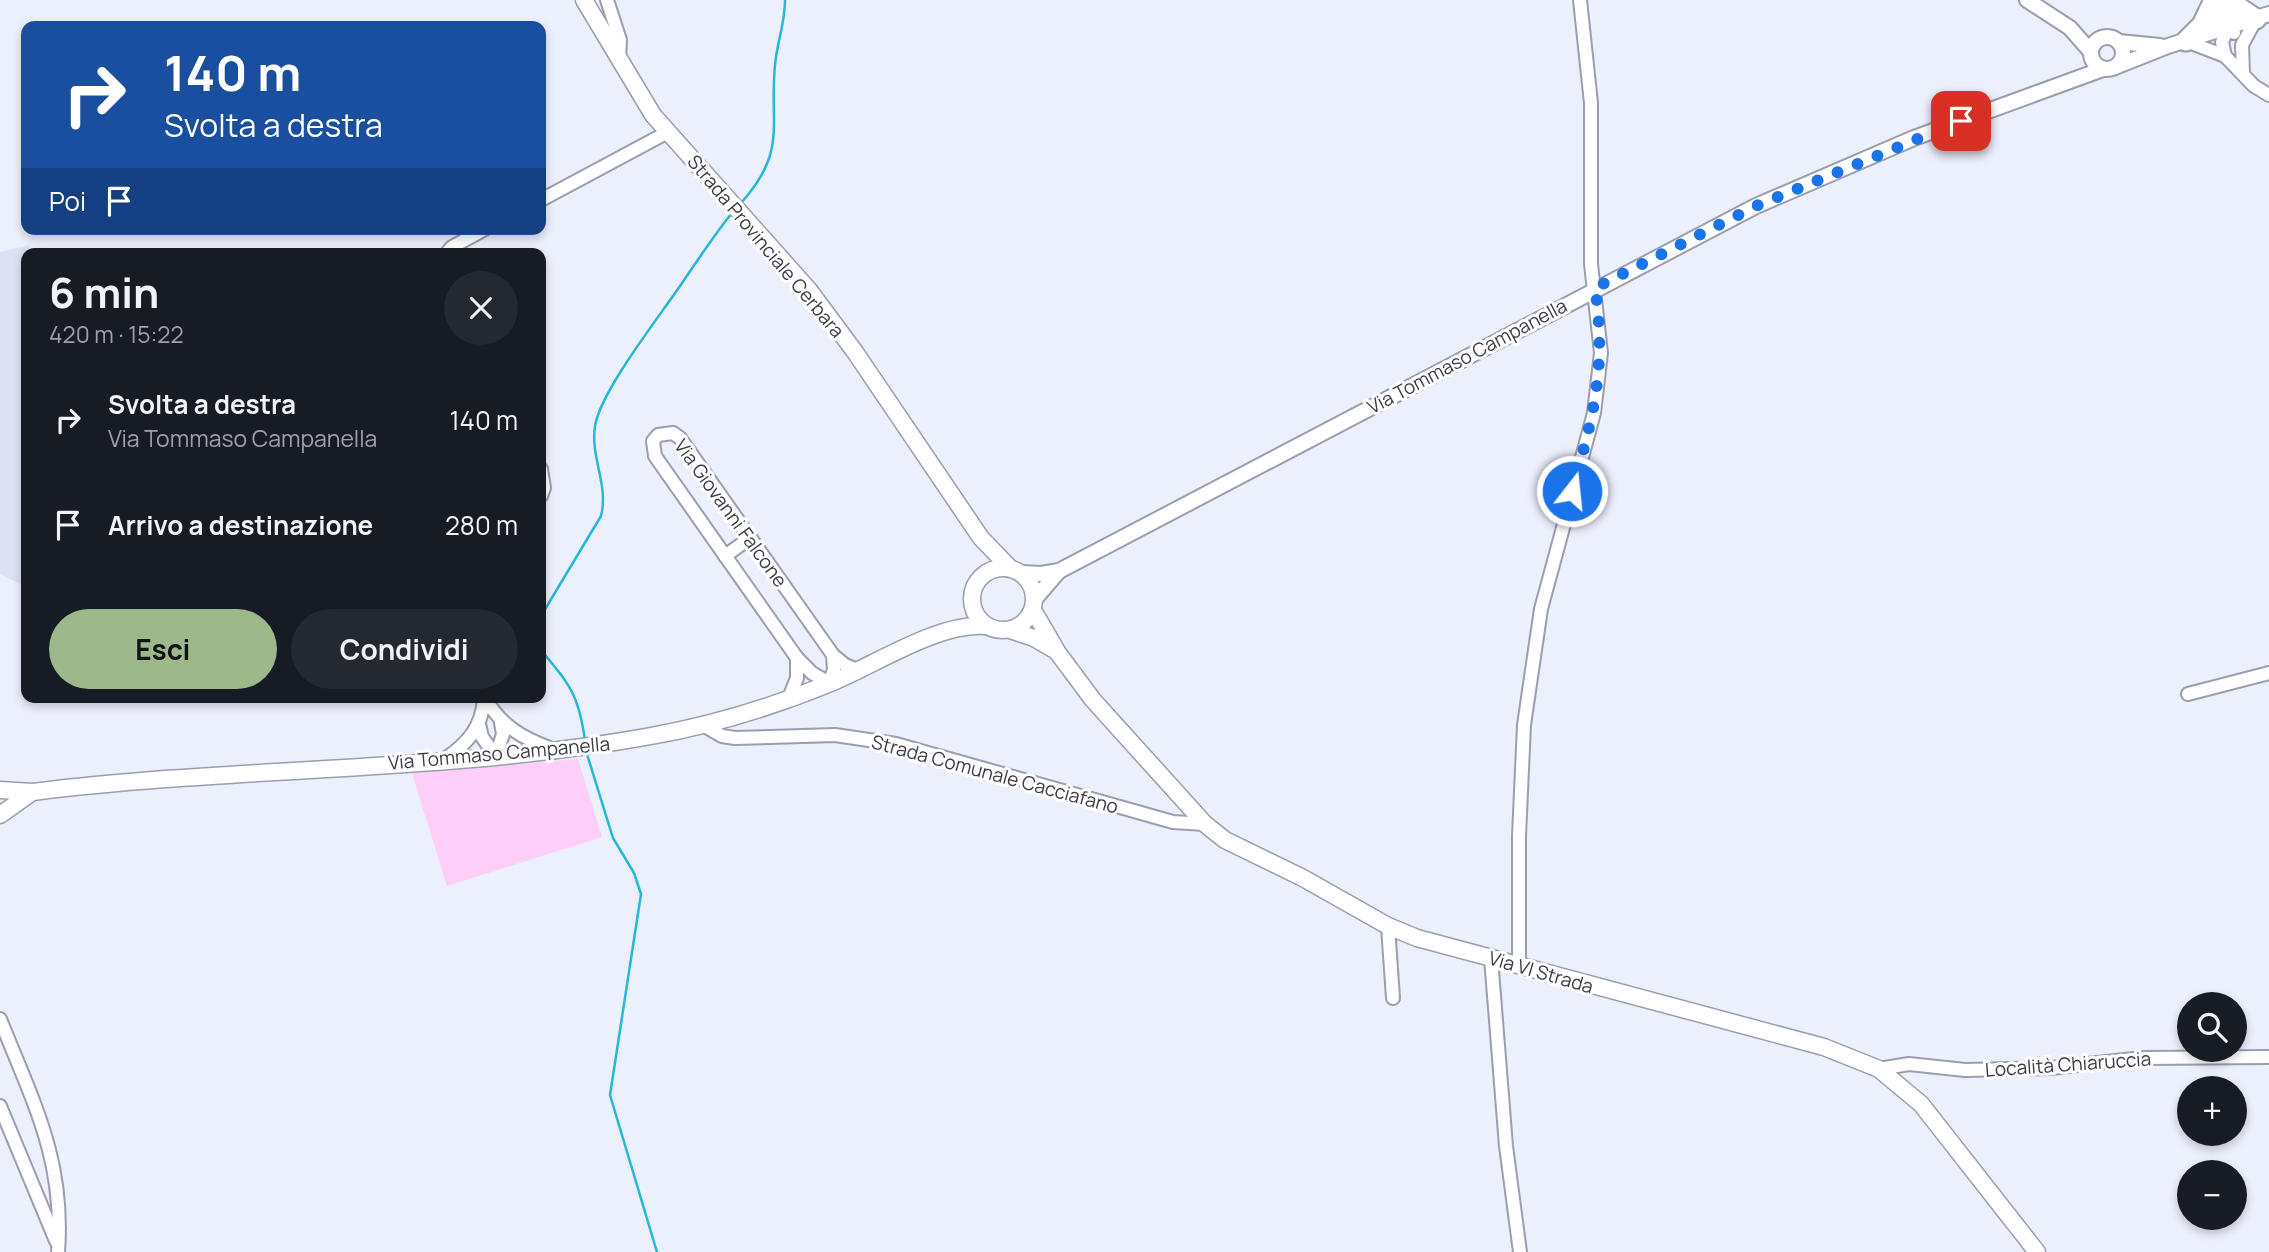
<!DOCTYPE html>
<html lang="it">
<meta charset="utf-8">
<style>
:root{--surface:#171b24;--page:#242831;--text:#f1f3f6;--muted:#9ea1a6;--accent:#9db98b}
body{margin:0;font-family:Manrope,sans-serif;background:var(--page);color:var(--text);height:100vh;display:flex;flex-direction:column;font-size:26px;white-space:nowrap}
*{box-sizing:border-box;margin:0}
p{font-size:23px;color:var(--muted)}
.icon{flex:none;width:38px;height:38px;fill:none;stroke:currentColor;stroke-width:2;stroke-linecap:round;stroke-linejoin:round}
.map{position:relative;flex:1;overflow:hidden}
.panel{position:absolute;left:21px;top:248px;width:525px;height:455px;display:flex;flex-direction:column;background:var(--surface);border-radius:14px;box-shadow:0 4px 10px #0003}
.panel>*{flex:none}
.banner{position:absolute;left:21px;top:21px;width:525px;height:214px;border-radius:14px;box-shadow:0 4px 10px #0003;background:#1a4fa0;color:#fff;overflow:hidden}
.fabs{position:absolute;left:2177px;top:992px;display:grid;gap:14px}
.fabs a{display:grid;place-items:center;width:70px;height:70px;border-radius:50%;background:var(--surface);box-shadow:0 4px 10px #0003;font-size:35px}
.pin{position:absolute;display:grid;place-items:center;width:60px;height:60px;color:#fff;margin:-30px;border-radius:14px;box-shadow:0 4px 10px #0006}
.me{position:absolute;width:77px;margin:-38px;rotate:16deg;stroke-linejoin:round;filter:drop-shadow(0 0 5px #0008)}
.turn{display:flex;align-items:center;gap:24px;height:147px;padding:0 28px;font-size:32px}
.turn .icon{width:91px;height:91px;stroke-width:2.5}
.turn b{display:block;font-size:49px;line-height:60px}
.then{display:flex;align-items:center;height:66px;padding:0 28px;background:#0003;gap:14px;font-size:26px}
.round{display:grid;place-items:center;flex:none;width:74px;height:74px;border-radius:37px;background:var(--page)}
.summary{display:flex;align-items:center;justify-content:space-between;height:119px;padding:0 28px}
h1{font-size:42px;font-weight:700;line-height:52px}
.primary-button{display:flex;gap:14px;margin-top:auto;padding:14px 28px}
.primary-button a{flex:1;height:80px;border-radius:42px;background:var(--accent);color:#111;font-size:28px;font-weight:700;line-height:80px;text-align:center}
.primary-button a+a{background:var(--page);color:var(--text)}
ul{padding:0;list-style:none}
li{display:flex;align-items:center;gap:21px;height:105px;padding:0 28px}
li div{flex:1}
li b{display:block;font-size:26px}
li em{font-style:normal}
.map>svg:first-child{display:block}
</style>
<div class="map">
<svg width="2269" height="1252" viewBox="0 0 2269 1252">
<rect width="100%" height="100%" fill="#eceffc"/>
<polygon fill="#dce1f4" points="29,245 33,254 26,254 26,587 0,574 0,252"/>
<polygon fill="#fccef8" points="578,759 602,837 447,886 412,773"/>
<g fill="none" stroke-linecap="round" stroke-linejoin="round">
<g stroke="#24b9db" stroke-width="2.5">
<path d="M741 203C788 150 769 127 775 65 777 42 785 24 785 0"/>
<path d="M541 616 601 516C609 485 590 457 595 426 601 390 660 316 682 283 698 260 714 235 732 213"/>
<path d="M541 650C570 685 579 695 585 741"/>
<polyline points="586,751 613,838 634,873 641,894 610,1095 657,1252"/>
</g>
<g stroke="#9a9ead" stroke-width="16">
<g id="minor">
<polyline points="607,0 620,40 619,61"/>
<polyline points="2186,41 2225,56 2254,86 2269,95"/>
<polyline points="2225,56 2222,42 2228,28 2234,33"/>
<polyline points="2243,73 2242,45 2256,19"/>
<polyline points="541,200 668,132"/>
<polyline points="446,254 452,247 485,229"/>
<polyline points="541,469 544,488 541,496"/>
<polyline points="725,556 750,538"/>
<polyline points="833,655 834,670 829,683 812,673 797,658 655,456 653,441 658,435 673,433 680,438 833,655 845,665 860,671"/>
<polyline points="2188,694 2269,673"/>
<path d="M485 698C501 726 522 738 552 749"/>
<polyline points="789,698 797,678 797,658"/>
<polyline points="479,724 482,737 496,756 503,734 501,723"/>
<polyline points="703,725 722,736 735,738 835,735 896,744 1173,822 1205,824"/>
<path d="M445 759C468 743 482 727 484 699"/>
<polyline points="1388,926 1393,998"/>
<polyline points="1491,958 1506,1146 1520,1252"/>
<polyline points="1519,964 1519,836 1524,725 1541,609 1594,413 1601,353 1591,264 1591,103 1580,0"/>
<path d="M0 1019C33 1102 65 1160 58 1252"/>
<polyline points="1879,1069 1909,1064 1965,1070 2051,1068 2143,1058 2269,1057"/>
<polyline points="0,1106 56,1241"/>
</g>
</g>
<g stroke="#9a9ead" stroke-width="18">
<g id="tertiary">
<polyline points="2027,0 2070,28 2091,52"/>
<circle cx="2107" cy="53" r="16"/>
<polyline points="2119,42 2160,46"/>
<polyline points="2115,67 2168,46 2269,14"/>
<polyline points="1022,573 1041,574 1059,571 1756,206 1914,138 2103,69"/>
<polyline points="1035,599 1059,571"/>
</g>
</g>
<g stroke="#9a9ead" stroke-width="19">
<g id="secondary">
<polyline points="584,0 653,115 809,290 855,352 981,538 1010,568"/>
<circle cx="1003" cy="599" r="31"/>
<polyline points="1033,610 1058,653 1093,700 1205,824 1225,840 1303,878 1388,926 1417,938 1824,1047 1879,1069 1921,1104 2037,1252"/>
<polyline points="1010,630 1034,638 1053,649"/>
<path d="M0 790 33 792C238 766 447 773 651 736 713 725 775 706 833 682 878 663 938 623 985 626"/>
<polyline points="0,815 31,793"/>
</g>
</g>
<g stroke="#9a9ead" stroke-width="23">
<g id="trunk">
<polyline points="2228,0 2256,19"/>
<polyline points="2213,7 2218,19 2228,28 2231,4"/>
<polyline points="2186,41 2202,25 2214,0"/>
</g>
</g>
<use href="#minor" stroke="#fff" stroke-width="12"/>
<use href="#tertiary" stroke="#fff" stroke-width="14"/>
<use href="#secondary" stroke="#fff" stroke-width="16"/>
<use href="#trunk" stroke="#fff" stroke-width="19"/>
</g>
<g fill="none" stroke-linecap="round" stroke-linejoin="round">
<path stroke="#1a73e8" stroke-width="12" stroke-dasharray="0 21.6" d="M1572 491C1593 418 1607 366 1595 288L1756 206 1961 121"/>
</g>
<g text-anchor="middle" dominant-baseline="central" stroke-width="6" stroke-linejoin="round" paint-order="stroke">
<g font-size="19" fill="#3b3d43" stroke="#fff">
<text transform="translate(766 246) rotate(50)">Strada Provinciale Cerbara</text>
<text transform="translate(1467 356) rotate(-28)">Via Tommaso Campanella</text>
<text transform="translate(731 513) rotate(54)">Via Giovanni Falcone</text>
<text transform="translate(499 753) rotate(-5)">Via Tommaso Campanella</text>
<text transform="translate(995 774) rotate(15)">Strada Comunale Cacciafano</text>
<text transform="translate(1541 972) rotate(16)">Via VI Strada</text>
<text transform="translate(2068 1064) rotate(-4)">Località Chiaruccia</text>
</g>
</g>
</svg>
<div class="fabs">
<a><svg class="icon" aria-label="search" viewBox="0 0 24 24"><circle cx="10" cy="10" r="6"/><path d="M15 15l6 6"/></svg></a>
<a>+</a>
<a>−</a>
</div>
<div class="pin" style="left:1961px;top:121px;background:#d93025"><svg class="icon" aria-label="arrive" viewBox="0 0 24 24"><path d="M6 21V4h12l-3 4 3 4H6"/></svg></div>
<svg class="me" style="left:1572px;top:491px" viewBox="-20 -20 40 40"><circle r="17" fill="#1a73e8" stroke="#fff" stroke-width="3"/><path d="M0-11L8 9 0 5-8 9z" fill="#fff"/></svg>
<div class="banner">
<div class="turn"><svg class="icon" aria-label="right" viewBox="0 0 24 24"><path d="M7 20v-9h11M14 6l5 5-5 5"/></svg><div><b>140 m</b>Svolta a destra</div></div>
<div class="then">Poi<svg class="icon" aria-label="arrive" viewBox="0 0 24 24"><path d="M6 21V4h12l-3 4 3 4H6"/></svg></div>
</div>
<section class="panel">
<div class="summary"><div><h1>6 min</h1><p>420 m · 15:22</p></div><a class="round"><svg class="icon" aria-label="close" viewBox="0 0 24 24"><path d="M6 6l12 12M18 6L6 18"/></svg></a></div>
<ul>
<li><svg class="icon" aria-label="right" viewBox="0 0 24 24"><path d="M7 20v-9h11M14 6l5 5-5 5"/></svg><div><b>Svolta a destra</b><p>Via Tommaso Campanella</p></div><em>140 m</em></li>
<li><svg class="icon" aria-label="arrive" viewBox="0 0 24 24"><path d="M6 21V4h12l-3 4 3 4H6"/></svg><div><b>Arrivo a destinazione</b></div><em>280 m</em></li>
</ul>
<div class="primary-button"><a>Esci</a><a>Condividi</a></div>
</section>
</div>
